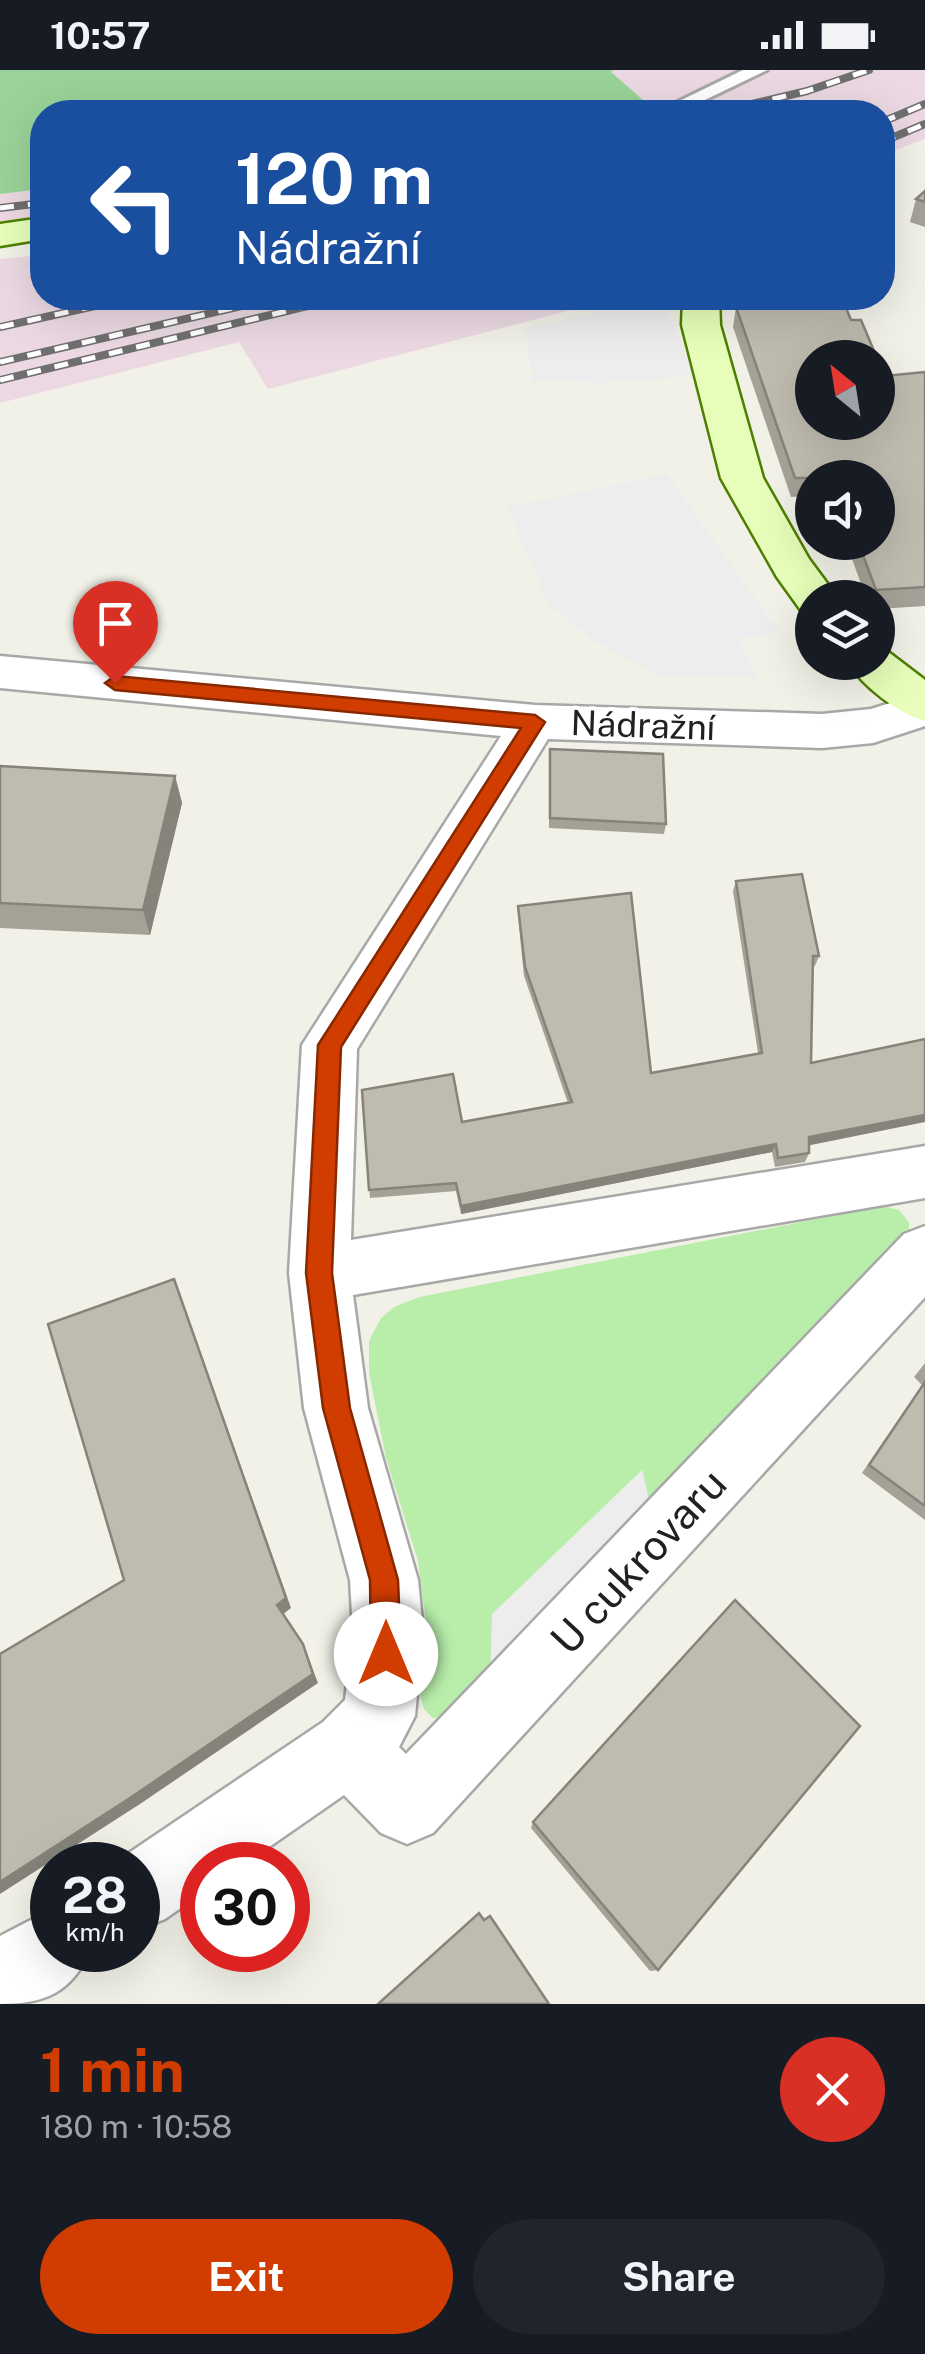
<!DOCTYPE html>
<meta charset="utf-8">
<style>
:root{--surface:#171b24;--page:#20242c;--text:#f1f3f6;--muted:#9ea1a6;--accent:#d13d00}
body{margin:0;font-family:"Public Sans",sans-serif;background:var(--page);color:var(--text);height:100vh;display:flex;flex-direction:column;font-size:38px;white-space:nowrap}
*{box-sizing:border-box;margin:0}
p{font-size:32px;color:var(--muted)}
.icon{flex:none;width:55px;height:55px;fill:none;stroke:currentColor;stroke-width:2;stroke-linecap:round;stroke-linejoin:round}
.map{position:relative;height:1934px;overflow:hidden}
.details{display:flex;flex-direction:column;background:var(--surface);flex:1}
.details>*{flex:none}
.hud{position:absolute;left:30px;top:30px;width:865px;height:210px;border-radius:40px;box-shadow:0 10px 40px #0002;background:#1a4fa0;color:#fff;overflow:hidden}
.needle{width:65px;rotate:330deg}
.tools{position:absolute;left:795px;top:270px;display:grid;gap:20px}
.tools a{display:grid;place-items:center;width:100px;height:100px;border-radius:50%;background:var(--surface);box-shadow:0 10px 40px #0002;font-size:50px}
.speed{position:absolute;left:30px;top:1772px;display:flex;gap:20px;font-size:50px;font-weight:700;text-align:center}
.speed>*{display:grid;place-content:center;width:130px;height:130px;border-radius:50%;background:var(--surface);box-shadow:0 10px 40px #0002;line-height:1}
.speed small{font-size:25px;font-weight:400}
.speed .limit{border:15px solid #d22;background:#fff;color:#111}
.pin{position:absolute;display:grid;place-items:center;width:85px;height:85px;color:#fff;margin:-102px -42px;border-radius:50% 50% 50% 0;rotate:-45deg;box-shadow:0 0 10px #0007}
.pin .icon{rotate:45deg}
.me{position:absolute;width:110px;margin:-55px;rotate:0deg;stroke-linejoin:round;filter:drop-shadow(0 0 8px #0008)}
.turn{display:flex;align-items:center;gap:35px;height:210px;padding:0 40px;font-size:45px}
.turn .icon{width:130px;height:130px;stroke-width:2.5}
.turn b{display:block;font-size:70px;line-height:85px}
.round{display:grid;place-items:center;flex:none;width:105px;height:105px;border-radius:52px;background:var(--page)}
.headline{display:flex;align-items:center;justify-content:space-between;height:170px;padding:0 40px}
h1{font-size:60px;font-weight:700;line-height:75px;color:var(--accent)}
.action{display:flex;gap:20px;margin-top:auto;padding:20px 40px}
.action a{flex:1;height:115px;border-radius:60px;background:var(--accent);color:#fff;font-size:40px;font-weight:700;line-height:115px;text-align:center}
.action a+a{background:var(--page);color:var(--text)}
.status{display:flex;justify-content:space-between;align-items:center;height:70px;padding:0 50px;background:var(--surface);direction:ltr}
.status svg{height:28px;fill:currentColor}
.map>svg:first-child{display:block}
</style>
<div class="status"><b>10:57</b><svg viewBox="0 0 49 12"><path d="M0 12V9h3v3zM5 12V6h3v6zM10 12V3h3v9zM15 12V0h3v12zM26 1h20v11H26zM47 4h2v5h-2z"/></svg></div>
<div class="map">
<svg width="925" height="1934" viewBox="0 0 925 1934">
<rect width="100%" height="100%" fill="#f2f1e7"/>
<g fill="#ebd8e2">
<polygon points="614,0 925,0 925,69 883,85 882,42 672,42 677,41 650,36 610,2"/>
<polygon points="42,119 42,146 0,151 0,124"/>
<polygon points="42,185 42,228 617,228 268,319 239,272 0,333 0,189"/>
</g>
<polygon fill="#b8eeaa" points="883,1136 899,1140 909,1152 909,1162 653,1448 642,1400 490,1623 453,1646 433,1648 424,1639 420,1625 426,1553 418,1491 386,1388 369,1303 369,1271 381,1248 394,1237 419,1227"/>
<polygon fill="#99d399" points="0,0 614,0 611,2 650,36 626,42 42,42 42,119 0,124"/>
<g fill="#ededed">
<polygon points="615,238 669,243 694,306 605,313 532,311 525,258"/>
<polygon points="667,404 779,562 739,569 758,607 655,605 591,569 548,534 507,437"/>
<polygon points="642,1400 653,1448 490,1623 492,1544"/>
</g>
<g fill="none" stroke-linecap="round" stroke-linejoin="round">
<g stroke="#a8a8a8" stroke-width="6">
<polygon id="lane" points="743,0 767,0 680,42 657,42"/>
</g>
<g stroke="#a8a8a8" stroke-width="5">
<g id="street">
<polygon points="0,586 535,635 822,644 871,639 925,622 925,656 873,673 822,678 548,669 357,979 351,1170 925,1076 925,1128 353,1225 368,1338 418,1510 423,1561 415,1646 399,1677 406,1684 904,1164 925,1156 925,1227 433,1763 407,1774 381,1763 344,1725 243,1795 202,1795 202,1823 165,1849 138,1860 138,1795 111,1795 323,1652 345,1630 353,1561 350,1510 304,1338 289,1203 302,975 501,666 0,618"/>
<path d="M52 1839V1880H90C72 1923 44 1934 0 1934V1866Z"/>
</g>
</g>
<g stroke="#4d7f00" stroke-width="5">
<g id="secondary">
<polygon points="42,148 42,169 0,176 0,154"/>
<polygon points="683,228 719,228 720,255 763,408 809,489 838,528 812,528 812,542 800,539 777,507 721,408 682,255"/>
<path d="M878 578 887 581 925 610V651C898 643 863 617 848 592H878Z"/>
</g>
</g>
<use href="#lane" fill="#fff" fill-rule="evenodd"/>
<use href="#street" fill="#fff" fill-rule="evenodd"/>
<use href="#secondary" fill="#e6feb9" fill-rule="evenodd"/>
<g stroke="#6f6f6f" stroke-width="8">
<g id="rail">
<polyline points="718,42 807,21 869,0"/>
<polyline points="882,52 925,34"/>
<polyline points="882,72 925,54"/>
<polyline points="0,138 42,133"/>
<polyline points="0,257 131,228"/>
<polyline points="0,292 276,228"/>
<polyline points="0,310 341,228"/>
</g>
</g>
<use href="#rail" stroke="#fff" stroke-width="5" stroke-dasharray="14" stroke-linecap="butt"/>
</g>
<g fill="#a4a196">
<polygon points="925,121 925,157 910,152 916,129"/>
<polygon points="736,237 851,250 885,306 925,302 925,536 878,539 878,528 866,528 846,472 878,472 878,408 812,408 812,434 810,426 791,427 733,257"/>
<polygon points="549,689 666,754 664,764 549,758"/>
<polygon points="0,696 175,706 182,733 150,865 0,858"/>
<polygon points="736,811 819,886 815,896 812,896 809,1083 805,1092 775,1097 772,1082 461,1144 456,1121 370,1128 362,1020 462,1052 568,1033 524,906 518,846 518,836 651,1003 758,983 733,821"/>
<polygon points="925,1293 925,1450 862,1403 922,1315 914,1307"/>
<polygon points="533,1752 658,1900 650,1901 531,1758"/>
</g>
<g fill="#86837a">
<polygon points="175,706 182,733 150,865 143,840"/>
<polygon points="925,1045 925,1052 806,1076 809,1067"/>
<polygon points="776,1074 772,1082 461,1144 461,1136"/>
<polygon points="174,1209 291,1538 282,1545 277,1535"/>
<polygon points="303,1574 318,1613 140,1734 0,1824 0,1812"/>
</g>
<g fill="#bfbbaf" stroke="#86837a" stroke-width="2.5">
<polygon points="925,121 925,132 916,129"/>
<polygon points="844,233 851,250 861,250 877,288 812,288 812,352 878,352 878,289 885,306 925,302 925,517 876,520 858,472 878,472 878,408 795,408 736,237"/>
<polygon points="550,679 663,684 666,754 550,748"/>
<polygon points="0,696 175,706 143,840 0,833"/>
<polygon points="802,804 819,886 813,886 811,993 925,969 925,1045 809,1067 809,1083 778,1088 776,1074 461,1136 456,1113 369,1120 362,1020 453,1004 462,1052 572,1032 525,897 518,836 631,823 651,1003 762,983 736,811"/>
<polygon points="174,1209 286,1528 277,1535 303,1574 313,1604 130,1728 0,1812 0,1584 124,1510 48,1254"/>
<polygon points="925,1312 925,1436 869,1395"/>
<polygon points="735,1530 860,1656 658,1900 533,1752"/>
<polygon points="479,1843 484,1850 490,1846 549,1934 378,1934"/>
</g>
<polygon fill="#d13d00" stroke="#882800" stroke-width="2.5" points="115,606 535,645 545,652 341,977 332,1203 350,1338 398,1510 401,1584 396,1594 386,1598 376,1594 371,1584 370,1510 323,1338 306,1203 318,975 521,658 115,620 105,613"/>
<g text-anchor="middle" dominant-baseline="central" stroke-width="8" stroke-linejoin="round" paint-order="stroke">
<g font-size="35" fill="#212121" stroke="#fff">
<text transform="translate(643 655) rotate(2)">Nádražní</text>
</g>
<g font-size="42" fill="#212121" stroke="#fff">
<text transform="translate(638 1491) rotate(-47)">U cukrovaru</text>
</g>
</g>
</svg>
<div class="tools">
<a><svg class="needle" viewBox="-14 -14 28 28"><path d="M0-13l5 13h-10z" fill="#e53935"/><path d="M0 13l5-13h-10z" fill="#9ea1a6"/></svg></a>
<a><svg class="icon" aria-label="sound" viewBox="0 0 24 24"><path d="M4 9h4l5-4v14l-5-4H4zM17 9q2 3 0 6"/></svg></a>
<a><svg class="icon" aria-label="layers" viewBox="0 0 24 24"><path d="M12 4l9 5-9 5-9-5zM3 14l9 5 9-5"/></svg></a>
</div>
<div class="speed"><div>28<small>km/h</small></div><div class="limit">30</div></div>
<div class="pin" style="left:115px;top:613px;background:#d93025"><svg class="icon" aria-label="arrive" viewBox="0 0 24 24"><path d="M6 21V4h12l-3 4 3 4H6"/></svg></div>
<svg class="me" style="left:386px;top:1584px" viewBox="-20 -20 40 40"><circle r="19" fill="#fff"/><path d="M0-13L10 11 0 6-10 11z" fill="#d13d00"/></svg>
<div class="hud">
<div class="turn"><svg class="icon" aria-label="left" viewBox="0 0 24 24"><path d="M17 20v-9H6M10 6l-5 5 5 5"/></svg><div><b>120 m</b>Nádražní</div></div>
</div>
</div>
<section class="details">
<div class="headline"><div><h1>1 min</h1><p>180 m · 10:58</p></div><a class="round" style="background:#d93025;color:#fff"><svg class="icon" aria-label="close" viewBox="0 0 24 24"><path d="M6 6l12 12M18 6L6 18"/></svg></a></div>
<div class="action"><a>Exit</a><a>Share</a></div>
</section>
